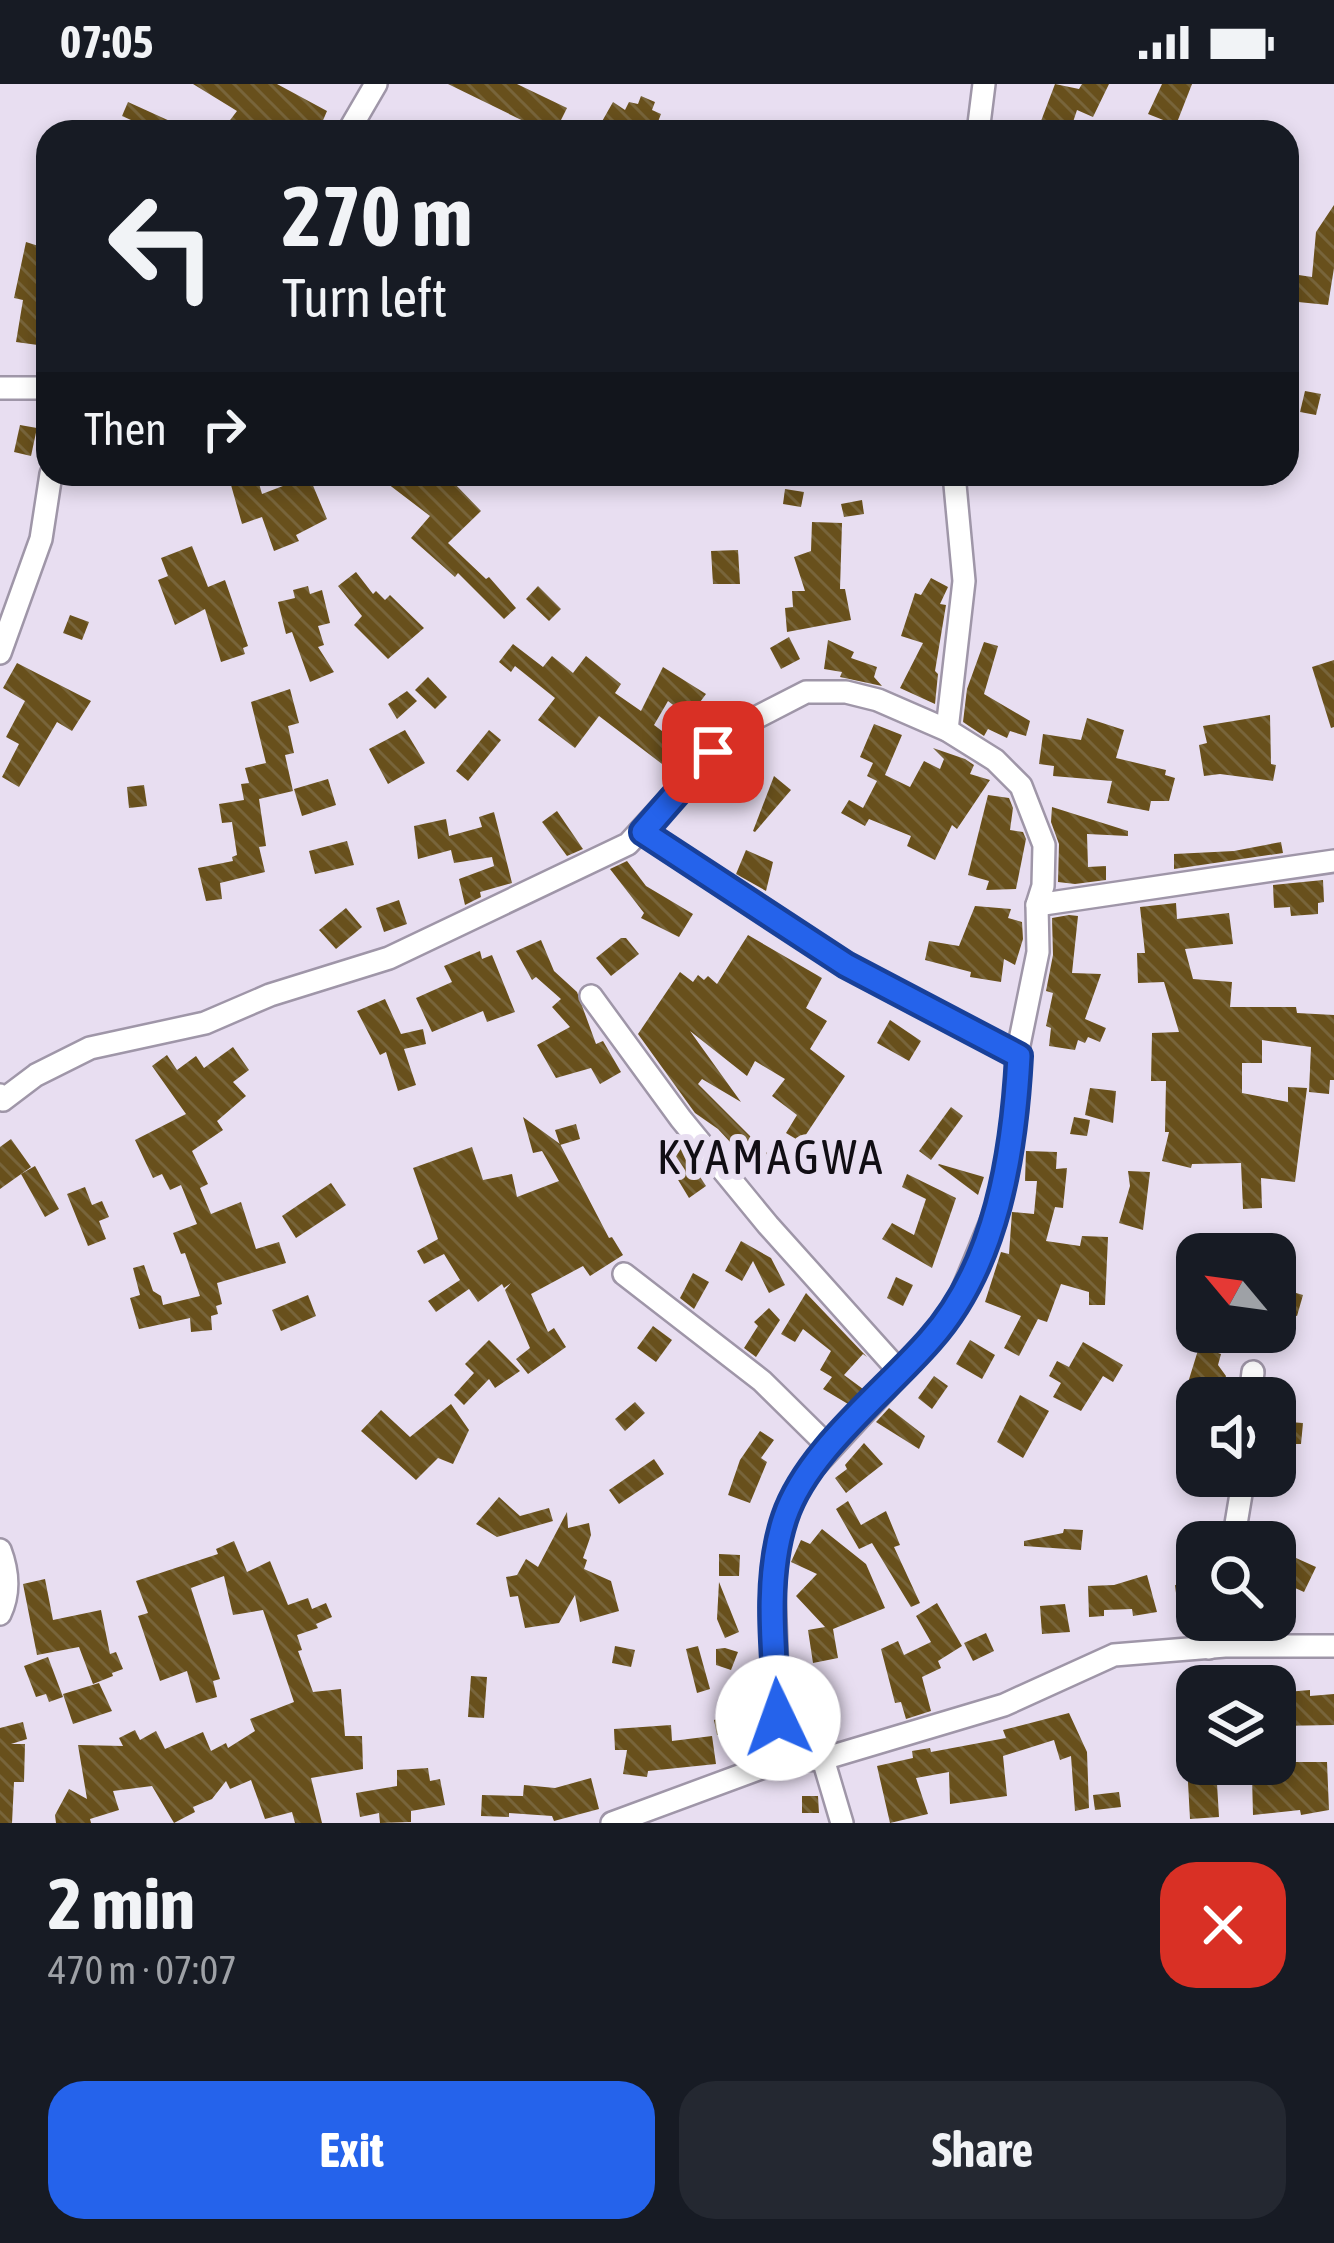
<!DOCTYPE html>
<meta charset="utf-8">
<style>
:root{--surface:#171b24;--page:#242831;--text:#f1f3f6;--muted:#9ea1a6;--accent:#2563eb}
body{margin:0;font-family:"Asap Condensed",sans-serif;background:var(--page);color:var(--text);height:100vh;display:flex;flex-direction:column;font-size:45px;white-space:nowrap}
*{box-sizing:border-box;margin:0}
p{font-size:39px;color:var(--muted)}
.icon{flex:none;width:66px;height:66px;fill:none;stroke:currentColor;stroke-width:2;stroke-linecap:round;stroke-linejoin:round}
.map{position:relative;height:1739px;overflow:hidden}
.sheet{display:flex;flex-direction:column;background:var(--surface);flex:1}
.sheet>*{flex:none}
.banner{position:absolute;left:36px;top:36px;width:1263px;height:366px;border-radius:36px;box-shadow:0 6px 18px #0003;background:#171b24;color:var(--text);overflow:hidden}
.needle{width:78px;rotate:299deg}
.tools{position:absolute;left:1176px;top:1149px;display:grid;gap:24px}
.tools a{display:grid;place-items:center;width:120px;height:120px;border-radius:24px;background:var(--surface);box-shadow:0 6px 18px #0003;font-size:60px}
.pin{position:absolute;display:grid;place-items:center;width:102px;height:102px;color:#fff;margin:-51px;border-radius:24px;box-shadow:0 6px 18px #0006}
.me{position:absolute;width:132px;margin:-66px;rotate:357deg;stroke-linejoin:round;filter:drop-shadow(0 0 9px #0008)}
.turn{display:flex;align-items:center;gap:42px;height:252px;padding:0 48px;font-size:54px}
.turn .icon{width:156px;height:156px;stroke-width:2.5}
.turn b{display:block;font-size:84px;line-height:102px}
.then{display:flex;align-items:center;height:114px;padding:0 48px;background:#0003;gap:24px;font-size:45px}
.round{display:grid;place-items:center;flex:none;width:126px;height:126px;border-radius:36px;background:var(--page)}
.overview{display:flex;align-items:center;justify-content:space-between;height:204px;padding:0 48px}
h1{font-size:72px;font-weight:700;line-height:90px}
.primary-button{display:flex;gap:24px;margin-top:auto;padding:24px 48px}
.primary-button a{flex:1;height:138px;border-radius:36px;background:var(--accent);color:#fff;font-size:48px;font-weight:700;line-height:138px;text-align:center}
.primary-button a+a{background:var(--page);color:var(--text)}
.status{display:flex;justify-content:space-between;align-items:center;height:84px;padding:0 60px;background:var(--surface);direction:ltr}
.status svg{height:33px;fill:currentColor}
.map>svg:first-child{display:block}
</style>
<div class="status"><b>07:05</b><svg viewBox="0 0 49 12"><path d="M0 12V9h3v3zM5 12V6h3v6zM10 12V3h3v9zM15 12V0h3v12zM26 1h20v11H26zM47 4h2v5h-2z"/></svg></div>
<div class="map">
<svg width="1334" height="1739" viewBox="0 0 1334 1739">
<defs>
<pattern id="building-back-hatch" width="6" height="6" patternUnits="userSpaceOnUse" patternTransform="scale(3)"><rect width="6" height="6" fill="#68501c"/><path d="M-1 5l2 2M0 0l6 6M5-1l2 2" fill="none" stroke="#78653b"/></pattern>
</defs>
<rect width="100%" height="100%" fill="#e8def1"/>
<g fill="url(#building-back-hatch)">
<polygon points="193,0 277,0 327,27 318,48 221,48 237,27"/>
<polygon points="448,0 517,0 567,24 555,48 546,48"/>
<polygon points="1055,0 1079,5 1082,0 1109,0 1093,33 1077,26 1070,47 1041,37"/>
<polygon points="1162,0 1192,0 1176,41 1148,30"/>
<polygon points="641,12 655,18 652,26 661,30 654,48 637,48 624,42 622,48 596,48 613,18 625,26 629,18 638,20"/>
<polygon points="128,18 194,48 158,48 122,32"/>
<polygon points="1334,121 1334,184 1328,221 1288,217 1292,190 1312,193 1316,148"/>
<polygon points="26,158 48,165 45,262 16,258 23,216 14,214"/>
<polygon points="1305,307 1321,310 1316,331 1300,328"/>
<polygon points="20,341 37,344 31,372 14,368"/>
<polygon points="375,390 457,390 453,398 481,427 448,459 486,495 489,493 516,524 504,535 458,489 455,493 411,454 430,432"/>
<polygon points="309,392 327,435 296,451 299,457 274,467 262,433 242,440 231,401 247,394 249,399 258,396 262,410"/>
<polygon points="785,405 804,408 801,423 783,420"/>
<polygon points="862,416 864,430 844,433 841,420"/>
<polygon points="812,438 842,439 840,505 845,505 851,536 787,548 785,524 793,523 792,507 805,507 794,473 811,467"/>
<polygon points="192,462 208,503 225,496 248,562 243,564 245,570 221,578 205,525 175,541 158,496 168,492 161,474"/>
<polygon points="738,466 740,500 713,500 711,467"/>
<polygon points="356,488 373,510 376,507 385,516 390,511 424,544 388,575 354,541 362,532 338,502"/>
<polygon points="931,494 948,503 940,520 946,521 935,587 938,590 935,620 900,604 923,559 901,552 915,509 921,511"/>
<polygon points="308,502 310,510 322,506 330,539 318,542 324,561 318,563 334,588 310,598 292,548 286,550 278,518 295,514 293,506"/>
<polygon points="538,502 561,525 549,537 526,515"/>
<polygon points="70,531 89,538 82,556 63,549"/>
<polygon points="789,553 800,575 781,585 770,564"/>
<polygon points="828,556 854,568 851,574 877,583 874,593 882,602 840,593 842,588 824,585"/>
<polygon points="984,558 998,562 984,610 1030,637 1026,652 1010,647 1007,654 988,645 984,652 963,638 967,605"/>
<polygon points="513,560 543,583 552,572 573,589 586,572 621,600 615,609 641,627 663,583 706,610 689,633 668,617 654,641 682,662 666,683 599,632 575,664 538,636 555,614 515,582 511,588 499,578"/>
<polygon points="1334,576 1334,643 1331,644 1312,583"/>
<polygon points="17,579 91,617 72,647 57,638 19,703 2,693 19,660 6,653 25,617 3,604"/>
<polygon points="428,593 447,613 435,625 415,606"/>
<polygon points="290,605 299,639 288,642 294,669 285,671 293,707 259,715 266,762 259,763 265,788 220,799 222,815 206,817 198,784 233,777 232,773 237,771 232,738 222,739 219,720 244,716 241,700 249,699 245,684 266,679 251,618"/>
<polygon points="407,607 417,617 397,635 388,620"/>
<polygon points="1270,631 1271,680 1276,681 1273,697 1220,690 1204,692 1199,661 1207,659 1203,642"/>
<polygon points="1087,634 1124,646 1116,674 1166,686 1165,691 1175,694 1169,717 1151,717 1149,727 1107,719 1112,697 1053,692 1054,682 1039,680 1043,650 1081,656"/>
<polygon points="874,640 902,651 885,691 910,703 924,677 940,685 944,675 933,664 965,675 974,681 970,690 990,696 957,745 952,741 935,776 907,762 911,752 869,735 865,742 841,729 849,716 863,724 877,697 867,692 873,679 860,673"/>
<polygon points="405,646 425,679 388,700 369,665"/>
<polygon points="489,646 501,656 468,697 456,687"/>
<polygon points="774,692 791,706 755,748 753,747"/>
<polygon points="328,695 336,721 302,732 294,705"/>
<polygon points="144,701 147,722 129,724 127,703"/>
<polygon points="988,711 1009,714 1013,724 1010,746 1023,748 1026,755 1016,805 986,806 989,797 968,791"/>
<polygon points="1052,723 1128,747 1128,752 1087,750 1088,783 1106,782 1106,796 1075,800 1058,798 1059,760 1051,738"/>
<polygon points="557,727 583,765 567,772 542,738"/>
<polygon points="494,728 512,799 480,808 481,813 465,821 459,795 494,782 492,773 454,779 451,766 418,775 414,742 446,735 449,752 482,743 479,733"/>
<polygon points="347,757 354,781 315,790 309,767"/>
<polygon points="1281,758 1283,769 1174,785 1174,770 1234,767"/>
<polygon points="746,766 773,778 766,807 736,790"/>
<polygon points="627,777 646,802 693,830 679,853 641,834 644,829 610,785"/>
<polygon points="1323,796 1324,818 1318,819 1318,830 1291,832 1290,823 1274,824 1273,801"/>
<polygon points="399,816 407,840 384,848 376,824"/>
<polygon points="1176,819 1177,835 1229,829 1233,860 1185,865 1193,895 1232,898 1230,923 1296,923 1297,929 1334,931 1334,996 1330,996 1329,1010 1309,1008 1311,963 1262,956 1262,979 1242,979 1242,1009 1288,1018 1288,1003 1307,1004 1295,1098 1261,1094 1262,1124 1243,1125 1241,1079 1192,1080 1191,1084 1162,1077 1169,1048 1165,1048 1166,997 1151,997 1152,949 1179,948 1164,898 1138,899 1137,869 1145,869 1140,823"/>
<polygon points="975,822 1011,825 1008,834 1022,838 1023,855 1015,881 1004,875 1001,898 970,893 971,888 925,876 929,857 959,862"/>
<polygon points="346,824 362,843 336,865 319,846"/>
<polygon points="1069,831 1078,832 1072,889 1101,890 1085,935 1106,944 1100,958 1088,953 1085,959 1078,956 1075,966 1049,962 1051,944 1046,942 1053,909 1046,907 1053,871 1052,834"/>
<polygon points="748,851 822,894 806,924 827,937 810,965 845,992 801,1058 786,1049 797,1031 772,1012 785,995 755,977 747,992 690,947 741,1018 702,995 698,1000 771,1073 757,1087 718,1045 695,1029 638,950 680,888 693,898 698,891 704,896 708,892 717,900"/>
<polygon points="621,854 626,854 639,870 611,892 596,874"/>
<polygon points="541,856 554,887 577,908 596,960 603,957 621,988 600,1000 591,984 556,994 537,961 570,943 552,923 561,915 536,893 532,896 516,867"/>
<polygon points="480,867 482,875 492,871 515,928 487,938 483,927 432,948 416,914 452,898 444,882"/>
<polygon points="385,915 401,950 423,945 426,960 404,965 416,1001 398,1007 386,968 380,971 357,927"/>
<polygon points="890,936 921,957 909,977 877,959"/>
<polygon points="233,963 249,986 233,998 246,1012 217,1037 223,1046 192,1067 208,1100 200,1104 211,1130 241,1118 256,1165 279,1158 286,1179 217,1199 222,1220 216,1222 218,1230 211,1232 212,1246 191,1248 190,1234 139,1245 130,1214 140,1211 133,1184 144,1181 153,1207 161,1212 163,1221 200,1212 185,1169 181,1170 173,1149 197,1140 181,1101 170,1106 162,1090 153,1094 135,1056 186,1030 152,982 167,971 177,986 196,972 204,984"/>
<polygon points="1090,1004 1116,1007 1113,1039 1085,1031"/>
<polygon points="951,1023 963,1032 931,1076 919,1067"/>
<polygon points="523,1033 560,1060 609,1154 612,1153 623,1171 590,1192 583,1182 531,1210 548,1248 554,1244 566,1263 528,1290 516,1275 530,1264 505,1206 511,1199 504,1204 502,1200 478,1218 469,1205 436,1228 428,1217 460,1196 444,1170 424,1180 417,1167 438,1155 413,1084 472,1063 483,1096 512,1090 517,1113 559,1097 542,1067 533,1069"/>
<polygon points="1074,1033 1090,1036 1087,1052 1070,1050"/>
<polygon points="576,1040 580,1055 560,1061 555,1046"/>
<polygon points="674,1053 706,1102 689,1114 657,1061"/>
<polygon points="11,1055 31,1083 0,1105 0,1063"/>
<polygon points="1026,1067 1057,1068 1056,1085 1067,1084 1063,1124 1055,1123 1046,1157 1080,1162 1082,1152 1108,1153 1105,1221 1089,1221 1089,1208 1061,1200 1047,1238 1038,1235 1019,1272 1004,1264 1021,1232 985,1218 1001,1168 1009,1170 1012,1128 1034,1130 1037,1097 1025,1097"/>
<polygon points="939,1080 984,1093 978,1111 938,1081"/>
<polygon points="35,1082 59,1125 45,1133 21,1090"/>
<polygon points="1128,1087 1150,1088 1143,1146 1119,1139 1130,1102"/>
<polygon points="907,1090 956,1114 932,1184 882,1155 892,1139 914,1151 926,1115 902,1103"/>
<polygon points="331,1099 346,1121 296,1154 282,1132"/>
<polygon points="85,1103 92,1121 102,1117 109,1133 99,1137 106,1155 88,1162 67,1110"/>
<polygon points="741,1157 771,1174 785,1201 769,1209 753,1177 742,1197 725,1187"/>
<polygon points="693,1189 709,1198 694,1225 680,1214"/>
<polygon points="896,1193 913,1201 903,1222 887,1214"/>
<polygon points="1279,1204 1303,1211 1297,1232 1275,1226"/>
<polygon points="806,1209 867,1273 863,1270 844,1291 863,1305 848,1320 823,1305 832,1293 820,1286 831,1267 803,1245 795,1258 781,1250"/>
<polygon points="308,1211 316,1232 281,1247 272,1226"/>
<polygon points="769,1224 780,1236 756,1273 744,1264 758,1242 754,1238"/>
<polygon points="653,1242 672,1256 656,1278 637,1264"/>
<polygon points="489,1256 520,1287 495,1304 489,1295 464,1321 454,1311 474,1289 465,1280"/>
<polygon points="970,1256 995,1271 982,1295 956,1280"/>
<polygon points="1083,1258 1123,1281 1113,1298 1103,1292 1081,1327 1053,1313 1061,1299 1049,1292 1057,1277 1069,1283"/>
<polygon points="1199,1263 1221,1270 1218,1281 1226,1292 1223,1303 1209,1311 1186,1305"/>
<polygon points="934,1292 948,1302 932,1325 918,1314"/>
<polygon points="1020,1311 1049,1327 1023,1374 997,1358"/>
<polygon points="635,1318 645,1329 625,1347 615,1335"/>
<polygon points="451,1320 469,1346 453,1380 438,1374 416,1396 361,1347 381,1326 410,1353"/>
<polygon points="889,1324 925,1352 919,1365 876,1338"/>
<polygon points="1275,1337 1303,1339 1301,1360 1292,1360 1291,1370 1275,1369"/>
<polygon points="760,1347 774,1356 761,1374 767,1378 750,1419 728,1411 740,1376"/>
<polygon points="864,1359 883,1380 846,1409 835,1394 847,1385 845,1381"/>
<polygon points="654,1375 664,1390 619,1420 609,1406"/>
<polygon points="499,1413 520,1432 549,1424 553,1437 497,1453 476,1440"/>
<polygon points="848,1417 861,1441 886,1427 900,1461 894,1463 920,1519 911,1523 872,1459 859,1465 836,1425"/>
<polygon points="567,1428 568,1444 589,1439 591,1451 583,1474 587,1476 584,1485 611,1497 619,1527 580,1538 575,1511 559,1539 525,1544 518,1512 510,1513 506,1493 517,1491 526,1475 538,1483"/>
<polygon points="822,1445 866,1480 885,1524 833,1545 838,1574 813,1579 808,1546 825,1543 796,1512 817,1490 791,1478 801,1456 810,1460"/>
<polygon points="1064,1445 1083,1446 1081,1466 1024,1462 1024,1457 1063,1449"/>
<polygon points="234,1457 247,1488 270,1477 288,1521 308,1514 312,1525 326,1519 332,1533 316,1540 318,1544 297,1551 302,1566 298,1567 313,1608 341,1605 345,1652 362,1652 363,1685 311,1694 322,1739 295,1739 292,1728 265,1735 251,1696 230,1705 226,1697 212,1715 193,1723 195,1728 174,1739 152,1702 113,1707 119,1726 90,1735 91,1739 56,1739 55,1731 69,1705 87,1715 78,1661 123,1662 119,1654 135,1646 140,1656 156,1647 165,1665 203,1648 211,1667 226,1659 228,1664 255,1647 250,1635 294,1618 263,1526 233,1531 224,1492 191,1504 220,1595 213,1597 217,1613 196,1619 187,1587 160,1597 138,1532 148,1529 136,1497 218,1470 216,1465"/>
<polygon points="719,1470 740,1471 739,1492 719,1492"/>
<polygon points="1296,1474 1316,1483 1304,1508 1284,1499"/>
<polygon points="1147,1491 1157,1528 1133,1532 1132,1525 1104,1526 1104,1532 1089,1533 1088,1502 1114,1501"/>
<polygon points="45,1495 53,1536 101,1526 110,1570 116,1568 123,1585 112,1589 113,1592 93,1600 79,1563 37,1571 23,1500"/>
<polygon points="719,1498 739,1548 725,1554 717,1535"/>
<polygon points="1197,1499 1197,1532 1179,1534 1175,1501"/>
<polygon points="937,1519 962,1562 938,1577 941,1584 922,1593 931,1627 906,1635 901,1618 895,1619 881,1565 898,1557 904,1571 931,1558 916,1532"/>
<polygon points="1065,1520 1070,1548 1042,1550 1040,1522"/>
<polygon points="986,1549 994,1567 973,1577 964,1559"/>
<polygon points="615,1562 635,1566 631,1583 612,1579"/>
<polygon points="698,1562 710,1605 697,1609 686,1565"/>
<polygon points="725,1564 738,1568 731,1586 716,1581 716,1565"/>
<polygon points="48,1573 63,1613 49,1618 46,1610 36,1613 24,1582"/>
<polygon points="471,1592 487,1593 484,1634 468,1633"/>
<polygon points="99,1599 112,1627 73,1640 63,1610"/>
<polygon points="1310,1606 1310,1612 1334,1610 1334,1641 1275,1642 1275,1609"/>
<polygon points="744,1627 748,1642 717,1651 714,1636"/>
<polygon points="1069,1629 1087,1668 1089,1724 1075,1727 1071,1672 1060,1676 1054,1656 1003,1672 1007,1712 950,1720 949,1688 916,1694 928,1730 890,1739 877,1682 913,1674 912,1667 930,1664 931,1668 1006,1654 1003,1646"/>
<polygon points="23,1638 27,1655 11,1660 25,1660 24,1698 14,1698 12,1739 0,1739 0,1644"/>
<polygon points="671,1641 672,1657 712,1652 716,1680 648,1687 647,1693 623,1690 627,1666 615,1666 614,1645"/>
<polygon points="1291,1673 1291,1678 1327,1678 1329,1726 1301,1731 1300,1726 1253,1731 1252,1692 1217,1700 1219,1733 1190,1735 1187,1680 1268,1681 1275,1680 1275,1674"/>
<polygon points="428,1684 430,1697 440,1695 445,1721 411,1727 411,1738 380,1739 379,1729 360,1733 356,1709 397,1702 397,1686"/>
<polygon points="591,1694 599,1725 554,1737 552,1732 509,1729 509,1733 481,1732 482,1711 523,1712 524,1701 555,1704"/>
<polygon points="1119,1708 1121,1723 1095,1726 1093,1711"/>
<polygon points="802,1712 818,1712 819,1729 802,1729"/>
</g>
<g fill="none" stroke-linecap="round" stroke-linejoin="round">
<g stroke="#9f96a8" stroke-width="26">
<g id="street">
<polyline points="348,48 376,0"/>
<polyline points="978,48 984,0"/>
<polyline points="0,304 48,304"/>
<polyline points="0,569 41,455 51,390"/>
<polyline points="947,646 964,497 954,390"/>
<polyline points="643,748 846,881 1019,972"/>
<polyline points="1037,821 1334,777"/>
<polyline points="591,912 681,1035 768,1141 900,1288"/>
<polyline points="0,1011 3,1016 36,991 90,964 205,939 270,911 389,874 628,760 734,645 806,608 846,608 878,616 947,646 995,676 1021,702 1044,761 1043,802 1037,821 1038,868 1019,961 1016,1030 1002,1111 959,1215 934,1253 803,1395 786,1429 776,1471 774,1509 780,1677"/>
<polyline points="624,1190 762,1297 830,1364"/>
<polyline points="1250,1314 1253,1288"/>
<polyline points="1233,1458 1244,1392"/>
<path d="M0 1466C8 1487 10 1509 0 1530"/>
<polyline points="1209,1564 1215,1536"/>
<polyline points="823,1675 842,1739"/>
<polyline points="612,1739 780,1677 823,1675 1004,1621 1114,1571 1225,1562 1334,1562"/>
</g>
</g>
<use href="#street" stroke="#fff" stroke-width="21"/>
</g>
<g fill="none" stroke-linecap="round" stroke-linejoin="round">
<g stroke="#184099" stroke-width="30">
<path id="route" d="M713 668 643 748 846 881 1019 972C1014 1068 997 1181 930 1256 885 1308 807 1367 785 1433 764 1494 774 1570 778 1634"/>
</g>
<use href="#route" stroke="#2563eb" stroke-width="21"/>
</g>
<g text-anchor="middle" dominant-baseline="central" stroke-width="12" stroke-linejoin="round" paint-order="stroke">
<g font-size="48" letter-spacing="3" fill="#110e14" stroke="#e8def1">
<text x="771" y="1072">KYAMAGWA</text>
</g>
</g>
</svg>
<div class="tools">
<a><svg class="needle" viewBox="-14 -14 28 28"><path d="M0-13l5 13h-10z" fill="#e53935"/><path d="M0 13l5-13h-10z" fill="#9ea1a6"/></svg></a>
<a><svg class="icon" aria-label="sound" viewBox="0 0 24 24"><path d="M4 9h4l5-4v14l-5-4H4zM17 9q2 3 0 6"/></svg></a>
<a><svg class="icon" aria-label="search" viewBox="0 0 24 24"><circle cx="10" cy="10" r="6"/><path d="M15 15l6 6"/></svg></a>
<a><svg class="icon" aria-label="layers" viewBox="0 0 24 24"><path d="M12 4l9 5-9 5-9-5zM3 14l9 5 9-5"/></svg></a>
</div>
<div class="pin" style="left:713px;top:668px;background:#d93025"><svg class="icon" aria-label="arrive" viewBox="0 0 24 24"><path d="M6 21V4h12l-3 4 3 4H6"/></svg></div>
<svg class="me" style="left:778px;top:1634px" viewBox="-20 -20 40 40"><circle r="19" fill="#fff"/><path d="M0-13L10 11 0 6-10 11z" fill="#2563eb"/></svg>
<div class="banner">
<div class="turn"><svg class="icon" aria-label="left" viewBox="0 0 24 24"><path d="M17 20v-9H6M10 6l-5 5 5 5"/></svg><div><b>270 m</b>Turn left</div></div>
<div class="then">Then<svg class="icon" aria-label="right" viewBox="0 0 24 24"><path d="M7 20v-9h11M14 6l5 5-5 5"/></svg></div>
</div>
</div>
<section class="sheet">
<div class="overview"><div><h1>2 min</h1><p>470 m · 07:07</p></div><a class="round" style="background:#d93025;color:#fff"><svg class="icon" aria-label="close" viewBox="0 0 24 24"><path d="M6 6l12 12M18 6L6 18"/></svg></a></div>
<div class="primary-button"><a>Exit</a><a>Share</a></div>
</section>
